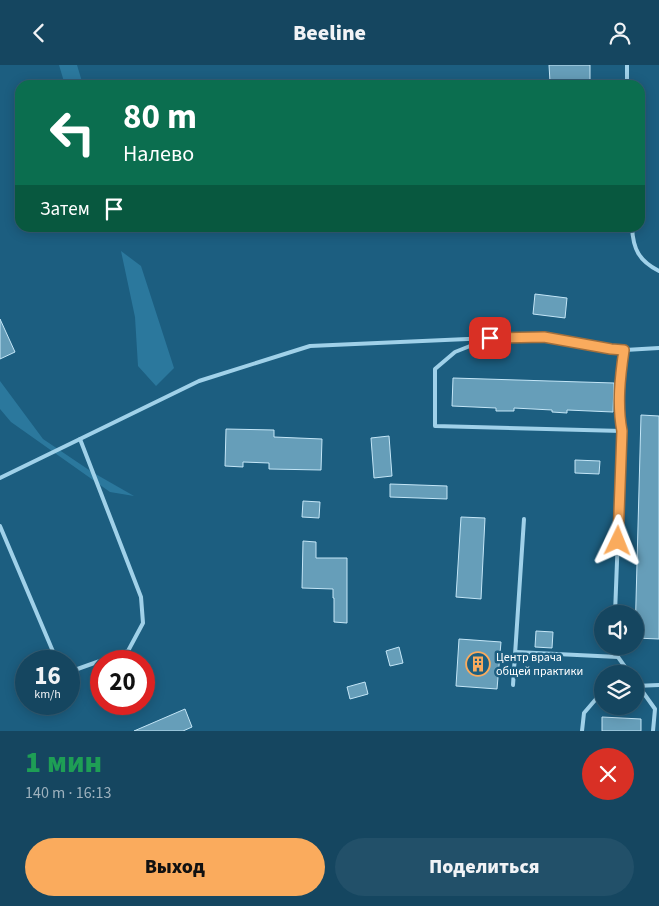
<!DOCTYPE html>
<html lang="ru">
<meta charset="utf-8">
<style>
:root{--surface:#154660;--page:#225069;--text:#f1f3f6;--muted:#9db1bd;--line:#345e75;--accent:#faab5d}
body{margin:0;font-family:"Source Sans 3",sans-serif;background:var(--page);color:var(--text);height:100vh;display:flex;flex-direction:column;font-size:19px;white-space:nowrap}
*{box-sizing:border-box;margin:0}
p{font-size:16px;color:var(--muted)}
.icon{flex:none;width:28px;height:28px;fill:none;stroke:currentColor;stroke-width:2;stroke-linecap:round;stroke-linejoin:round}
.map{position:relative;height:666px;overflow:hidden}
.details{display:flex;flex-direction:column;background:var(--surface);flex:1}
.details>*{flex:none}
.banner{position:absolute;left:15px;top:15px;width:630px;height:152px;border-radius:15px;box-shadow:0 2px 12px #0003,0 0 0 1px var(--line);background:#0b6e4f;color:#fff;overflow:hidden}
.fabs{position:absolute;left:594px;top:540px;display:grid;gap:10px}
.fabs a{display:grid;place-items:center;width:50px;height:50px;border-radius:50%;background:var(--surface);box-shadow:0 2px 12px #0003,0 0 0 1px var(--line);font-size:25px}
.speed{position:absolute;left:15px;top:585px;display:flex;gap:10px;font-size:25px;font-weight:700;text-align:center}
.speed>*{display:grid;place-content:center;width:65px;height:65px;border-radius:50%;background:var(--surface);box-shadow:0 2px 12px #0003,0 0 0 1px var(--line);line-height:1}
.speed small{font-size:12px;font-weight:400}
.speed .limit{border:8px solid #d22;background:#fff;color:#111}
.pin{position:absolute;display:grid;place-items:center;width:42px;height:42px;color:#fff;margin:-21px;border-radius:10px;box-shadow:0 2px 8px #0006}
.me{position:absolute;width:55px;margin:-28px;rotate:2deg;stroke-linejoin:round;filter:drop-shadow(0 0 4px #0008)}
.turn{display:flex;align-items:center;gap:18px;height:105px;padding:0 25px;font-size:22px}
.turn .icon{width:65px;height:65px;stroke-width:2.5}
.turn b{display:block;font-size:35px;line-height:42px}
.then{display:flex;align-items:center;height:48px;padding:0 25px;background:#0003;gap:10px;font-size:19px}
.round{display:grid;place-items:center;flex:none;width:52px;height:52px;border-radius:26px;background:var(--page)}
.overview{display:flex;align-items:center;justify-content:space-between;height:85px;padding:0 25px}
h1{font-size:30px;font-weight:800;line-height:38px;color:#1e9e55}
.cta{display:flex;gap:10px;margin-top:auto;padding:10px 25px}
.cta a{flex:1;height:58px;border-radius:30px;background:var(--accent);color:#111;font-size:20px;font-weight:800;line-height:58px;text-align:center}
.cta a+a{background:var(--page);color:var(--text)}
header{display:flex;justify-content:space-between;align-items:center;height:65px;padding:0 25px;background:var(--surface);font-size:22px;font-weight:800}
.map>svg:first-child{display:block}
</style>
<header><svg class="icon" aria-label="back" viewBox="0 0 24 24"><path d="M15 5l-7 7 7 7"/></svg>Beeline<svg class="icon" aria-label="person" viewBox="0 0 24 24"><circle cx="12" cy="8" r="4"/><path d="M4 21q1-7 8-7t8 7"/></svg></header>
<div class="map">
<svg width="659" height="666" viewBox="0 0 659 666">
<rect width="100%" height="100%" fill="#1c5e80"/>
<g fill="#2b789d">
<polygon points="59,0 77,0 83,20 65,20"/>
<polygon points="121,186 141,201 174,303 156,321 138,301 135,252"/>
<polygon points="0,316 43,374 92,407 134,431 110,427 11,357 0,344"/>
</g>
<g fill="#669eb9" stroke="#c4e6f7">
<polygon points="549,0 590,0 590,15 550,17"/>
<polygon points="535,229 567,233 565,253 533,249"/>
<polygon points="0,254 15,287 0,294"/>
<polygon points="453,313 614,318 613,347 567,345 567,348 552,347 552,345 514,343 514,346 496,346 496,343 452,341"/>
<polygon points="641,350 659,351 659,574 635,573"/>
<polygon points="226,364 274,365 274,372 322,374 321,405 269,404 269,398 243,397 243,402 225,401"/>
<polygon points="389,371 392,411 374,413 371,373"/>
<polygon points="575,395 600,396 599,409 575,408"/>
<polygon points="390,419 447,421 447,434 390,432"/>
<polygon points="303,436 320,437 319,453 302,452"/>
<polygon points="461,452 485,453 481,534 456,532"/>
<polygon points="303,476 316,477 316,493 347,493 347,558 334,557 334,533 333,533 333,524 302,523"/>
<polygon points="536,566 553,567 552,583 535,582"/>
<polygon points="459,574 501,577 497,624 456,621"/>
<polygon points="399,582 403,598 390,601 386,586"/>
<polygon points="365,617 368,629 350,634 347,622"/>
<polygon points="185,644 192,662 183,666 134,666"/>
<polygon points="602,652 641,654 641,666 602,666"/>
</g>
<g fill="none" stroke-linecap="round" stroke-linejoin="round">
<g stroke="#a0d1e9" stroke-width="4">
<polyline points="627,0 627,20"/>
<path d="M632 162C633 184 639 196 659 206"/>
<polyline points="622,366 435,361 435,304 455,287 490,273 544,272 611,284 625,285 659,283"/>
<polyline points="0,413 199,316 310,281 490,273"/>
<polyline points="0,461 57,596"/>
<path d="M615 549 622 366C617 340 620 311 625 285"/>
<polyline points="516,587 618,592 617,581"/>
<polyline points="618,592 630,609"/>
<polyline points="69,607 128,586 143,558 141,532 80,374"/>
<polyline points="635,616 655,644 653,666"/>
<polyline points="513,620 524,454"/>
<polyline points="635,621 659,620"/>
<polyline points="582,666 584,648 602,627"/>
</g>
</g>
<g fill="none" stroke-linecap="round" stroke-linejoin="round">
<g stroke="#a26f3c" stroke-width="12">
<path id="route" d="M490 273 544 272 611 284 624 285C620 312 617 340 622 366L618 476"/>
</g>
<use href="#route" stroke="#faab5d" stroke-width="9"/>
</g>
<defs>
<g id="building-ring" transform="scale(1.25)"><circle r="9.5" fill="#1c5e80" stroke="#faab5d" stroke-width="1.5"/><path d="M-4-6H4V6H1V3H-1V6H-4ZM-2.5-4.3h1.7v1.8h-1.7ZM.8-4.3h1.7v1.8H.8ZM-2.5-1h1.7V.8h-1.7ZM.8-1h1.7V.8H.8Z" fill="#faab5d"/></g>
</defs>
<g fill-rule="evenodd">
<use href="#building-ring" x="478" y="599"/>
</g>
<g text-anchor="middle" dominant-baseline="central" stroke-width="5" stroke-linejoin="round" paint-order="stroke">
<g font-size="12" fill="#fff" stroke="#1c5e80" text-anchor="start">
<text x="496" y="592">Центр врача<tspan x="496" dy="14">общей практики</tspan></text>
</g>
</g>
</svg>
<div class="fabs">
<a><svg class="icon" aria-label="sound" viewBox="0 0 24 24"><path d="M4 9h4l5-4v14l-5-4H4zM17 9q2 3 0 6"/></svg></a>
<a><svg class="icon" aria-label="layers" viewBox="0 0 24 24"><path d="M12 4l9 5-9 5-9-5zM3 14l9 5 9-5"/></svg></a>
</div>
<div class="speed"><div>16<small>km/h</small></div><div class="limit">20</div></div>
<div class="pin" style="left:490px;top:273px;background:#d93025"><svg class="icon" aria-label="arrive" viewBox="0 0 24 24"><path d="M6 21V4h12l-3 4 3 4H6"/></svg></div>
<svg class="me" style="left:618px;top:476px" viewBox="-20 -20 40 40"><path d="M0-17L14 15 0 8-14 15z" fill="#faab5d" stroke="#fff" stroke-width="4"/></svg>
<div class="banner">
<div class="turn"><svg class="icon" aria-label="left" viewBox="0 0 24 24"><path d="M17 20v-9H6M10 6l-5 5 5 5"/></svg><div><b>80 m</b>Налево</div></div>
<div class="then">Затем<svg class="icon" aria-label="arrive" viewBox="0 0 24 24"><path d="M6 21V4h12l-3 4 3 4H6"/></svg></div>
</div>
</div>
<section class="details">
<div class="overview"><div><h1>1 мин</h1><p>140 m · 16:13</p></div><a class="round" style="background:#d93025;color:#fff"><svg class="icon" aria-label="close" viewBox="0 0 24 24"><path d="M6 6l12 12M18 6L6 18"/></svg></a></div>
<div class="cta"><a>Выход</a><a>Поделиться</a></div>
</section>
